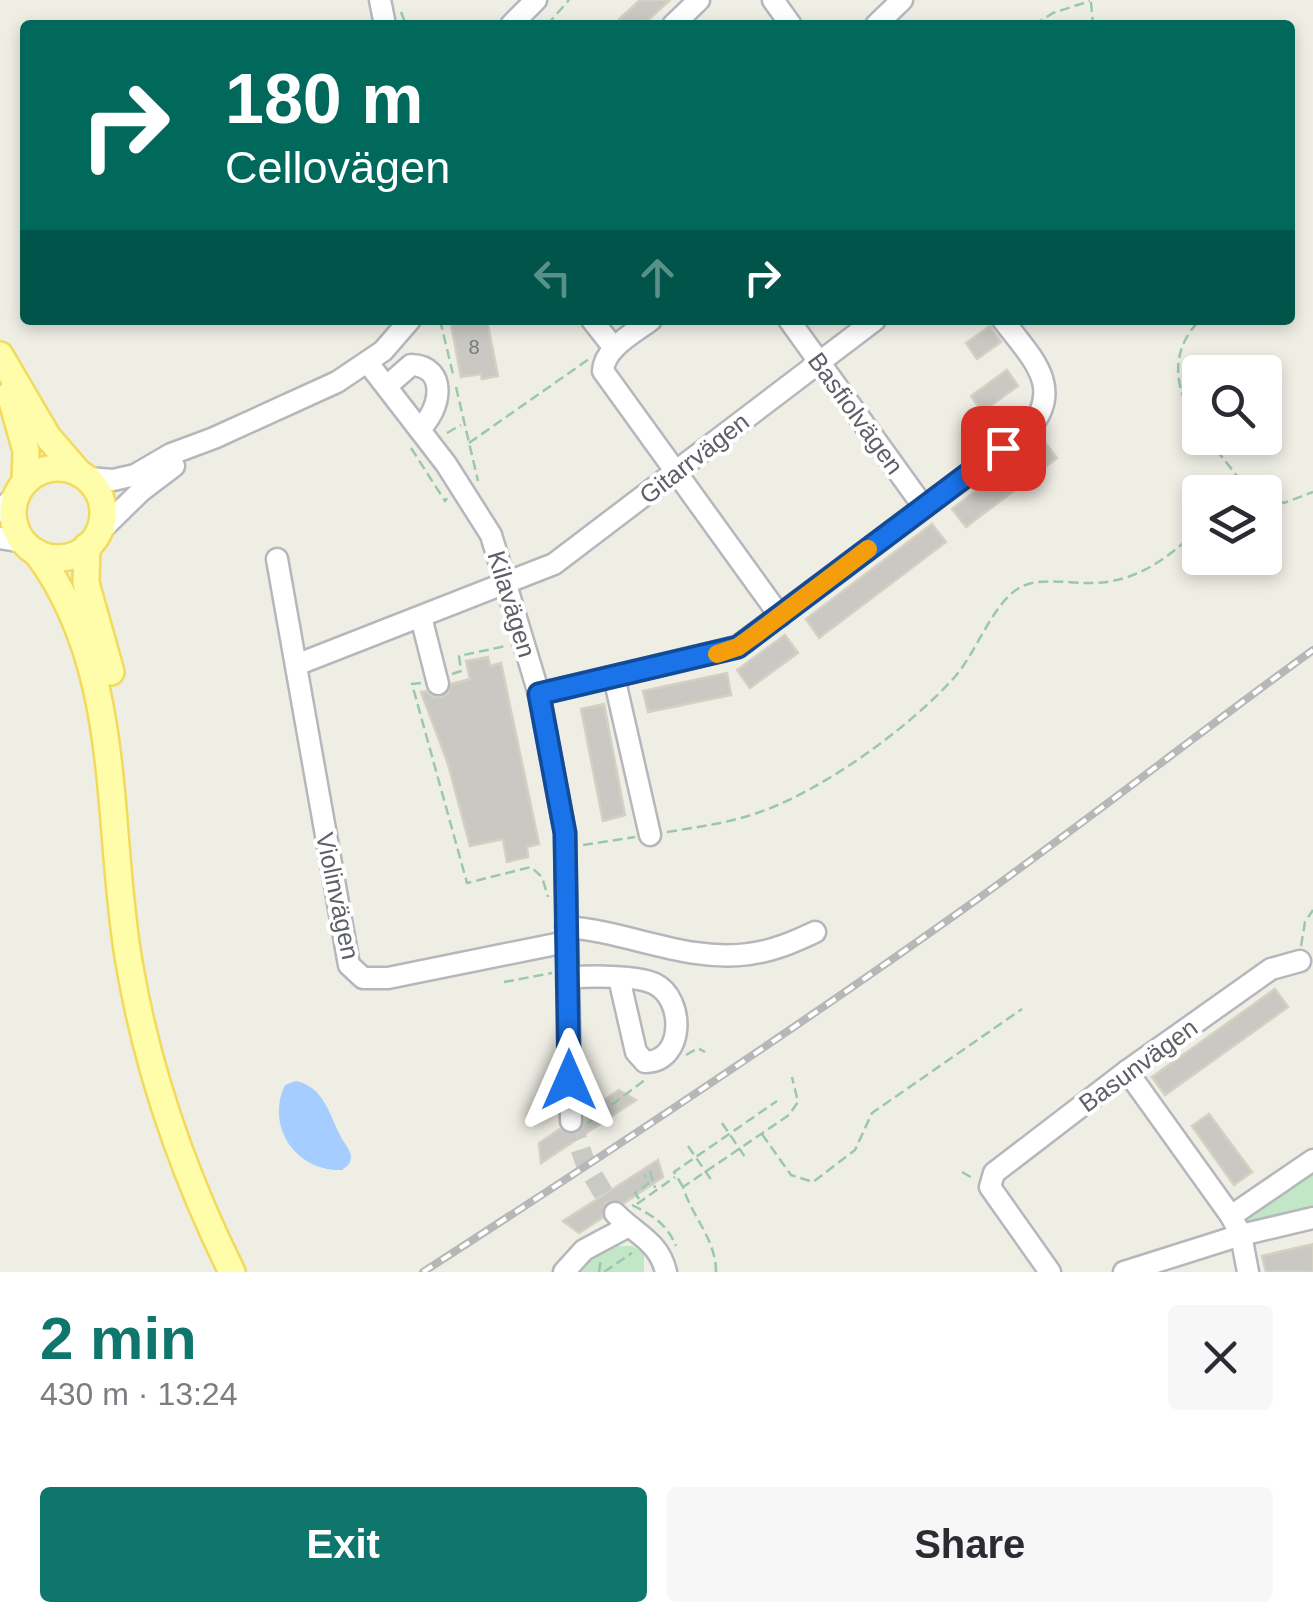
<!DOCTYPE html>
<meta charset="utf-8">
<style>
:root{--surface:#fff;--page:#f7f7f7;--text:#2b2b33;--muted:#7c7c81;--accent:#0f766e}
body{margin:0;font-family:Arial,sans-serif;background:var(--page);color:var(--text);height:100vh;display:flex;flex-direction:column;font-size:38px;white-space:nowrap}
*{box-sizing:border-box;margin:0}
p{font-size:32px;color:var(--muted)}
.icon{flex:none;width:55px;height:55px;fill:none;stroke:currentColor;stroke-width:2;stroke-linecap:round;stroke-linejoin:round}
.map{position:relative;height:1272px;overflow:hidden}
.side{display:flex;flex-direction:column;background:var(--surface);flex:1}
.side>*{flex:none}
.banner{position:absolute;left:20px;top:20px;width:1275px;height:305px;border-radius:10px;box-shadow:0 5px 15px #0003;background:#00695c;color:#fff;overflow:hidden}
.controls{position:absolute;left:1182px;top:355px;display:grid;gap:20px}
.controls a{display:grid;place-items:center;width:100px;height:100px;border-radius:10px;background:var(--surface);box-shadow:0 5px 15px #0003;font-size:50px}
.pin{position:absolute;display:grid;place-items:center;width:85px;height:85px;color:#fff;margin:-42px;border-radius:20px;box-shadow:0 5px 15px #0006}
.me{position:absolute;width:110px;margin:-55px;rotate:0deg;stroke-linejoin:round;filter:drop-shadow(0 0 8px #0008)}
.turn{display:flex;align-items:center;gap:35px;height:210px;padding:0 40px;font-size:45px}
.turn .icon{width:130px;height:130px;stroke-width:2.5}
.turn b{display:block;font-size:70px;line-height:85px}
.lanes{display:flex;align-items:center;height:95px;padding:0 40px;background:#0003;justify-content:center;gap:50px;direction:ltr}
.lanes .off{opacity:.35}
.round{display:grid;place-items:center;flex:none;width:105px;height:105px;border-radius:10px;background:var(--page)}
.head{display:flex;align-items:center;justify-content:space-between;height:170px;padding:0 40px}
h1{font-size:60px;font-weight:800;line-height:75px;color:var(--accent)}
.button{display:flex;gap:20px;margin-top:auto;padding:20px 40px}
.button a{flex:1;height:115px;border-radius:10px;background:var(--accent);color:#fff;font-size:40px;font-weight:800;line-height:115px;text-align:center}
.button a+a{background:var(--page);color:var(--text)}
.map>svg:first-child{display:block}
</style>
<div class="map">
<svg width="1313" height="1272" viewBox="0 0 1313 1272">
<rect width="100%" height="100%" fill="#efeee5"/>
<g fill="#c2e7c6">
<polygon points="1313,1169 1313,1212 1244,1224 1244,1218"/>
<polygon points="618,1246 632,1246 644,1253 644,1272 579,1272 594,1257"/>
</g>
<path fill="#a5cdff" d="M296 1081C324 1087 329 1114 340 1135 343 1142 351 1150 351 1157 351 1164 347 1166 342 1170 297 1172 265 1127 285 1085Z"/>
<g fill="#cac8c2" stroke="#d4d1c3" stroke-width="2.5">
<polygon points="640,0 670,0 643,25 624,25 619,19"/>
<polygon points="450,320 487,320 498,376 482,379 481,374 461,377"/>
<polygon points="990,326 1001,342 977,359 966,343"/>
<polygon points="1007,370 1018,386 982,412 971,396"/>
<polygon points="1043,440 1057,458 966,527 952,509"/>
<polygon points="932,524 946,542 819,638 806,619"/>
<polygon points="785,635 798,653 750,688 737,670"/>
<polygon points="488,657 490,666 501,663 539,844 527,847 528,857 507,862 503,839 470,846 448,764 421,692 426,691 433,697 442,697 448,693 451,684 470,679 466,661"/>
<polygon points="727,673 731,695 648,712 643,691"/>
<polygon points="604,704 625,815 603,821 581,709"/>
<polygon points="1275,989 1288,1007 1165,1095 1152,1077"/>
<polygon points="619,1090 636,1100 541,1163 539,1143 560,1129 570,1135 579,1132 583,1127 585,1113"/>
<polygon points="1209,1114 1252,1172 1234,1185 1192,1126"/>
<polygon points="658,1160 663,1177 624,1203 617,1200 606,1203 602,1218 579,1233 563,1221"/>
<polygon points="1313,1244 1313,1272 1266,1272 1262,1256"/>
</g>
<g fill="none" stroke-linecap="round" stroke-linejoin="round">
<polyline stroke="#cacac5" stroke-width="20" stroke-dasharray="20 10" stroke-linecap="butt" points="571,1121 585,1162 615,1213"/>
<g stroke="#b5b7bc" stroke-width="25">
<g id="minor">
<polyline points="380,0 385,25"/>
<polyline points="773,0 791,25"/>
<polyline points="511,25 536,0"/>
<polyline points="673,25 699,0"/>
<polyline points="876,25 902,0"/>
<polyline points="592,320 614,348"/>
<path d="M651 320C634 333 604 348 603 371L780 616"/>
<polyline points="789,320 923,506"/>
<polyline points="368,363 446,464 491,535 539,694 565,833 571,1121"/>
<path d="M387 386 411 365C449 366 441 411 419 429"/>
<polyline points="87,478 113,480 135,475 171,454 214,438 337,382 383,351 410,320"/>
<polyline points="0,511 17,494"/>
<polyline points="97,534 141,491 174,466"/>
<polyline points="0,538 24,542"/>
<polyline points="277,559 349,965 363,978 388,978 566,942"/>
<polyline points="421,617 438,684"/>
<polyline points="296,665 554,564 875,320"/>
<polyline points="614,677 650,835"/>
<path d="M539 694 737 647 1030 428C1065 386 1029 355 1003 320"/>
<path d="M566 927C627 931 688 963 749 954 773 951 794 942 815 932"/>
<path d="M568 978C589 976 637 975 655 984 685 999 685 1062 645 1062L636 1052 619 978"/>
<polyline points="1127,1071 1231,1216 1241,1235 1248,1272"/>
<path d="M615 1213C635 1234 659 1241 666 1272"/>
<polyline points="1231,1216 1313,1160"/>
<polyline points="564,1272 584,1250 629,1226"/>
<polyline points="1050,1272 990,1187 994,1173 1127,1071 1271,969 1300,961"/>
<polyline points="1124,1272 1241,1235 1313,1218"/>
</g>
</g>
<g stroke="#f2da5c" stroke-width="30">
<g id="major">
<polyline points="0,355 48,437 80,474"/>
<polyline points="10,394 26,451 25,481"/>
<circle cx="58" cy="513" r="45"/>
<polyline points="87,546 86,583 111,672"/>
<path d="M36 552C125 670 105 824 129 962 147 1069 184 1175 232 1272"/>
</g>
</g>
<g stroke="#9bc8ad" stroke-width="2.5" stroke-dasharray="10 5" stroke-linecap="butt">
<polyline points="1091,2 1093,25"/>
<polyline points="401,12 406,25"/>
<polyline points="547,25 569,0"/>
<polyline points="1034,25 1053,13 1090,1"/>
<polyline points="440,320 453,374"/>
<polyline points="456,387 478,481"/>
<path d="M1200 428C1175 393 1167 353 1200 320"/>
<polyline points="447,433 461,425"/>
<polyline points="1207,438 1241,481 1260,492"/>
<polyline points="469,443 589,359"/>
<polyline points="411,448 445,501 447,498"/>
<polyline points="1232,492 1240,482"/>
<polyline points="1265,495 1284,503 1313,492"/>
<polyline points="452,674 461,671 459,656 506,646"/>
<polyline points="421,683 412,684 467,883 531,867 542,877 548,897"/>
<path d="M667 832C698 827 728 823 757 813 822 791 906 730 952 680 976 655 991 605 1019 588 1038 577 1066 583 1087 583 1135 584 1167 559 1200 528"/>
<polyline points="583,845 635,837"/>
<polyline points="1301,946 1305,922 1313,910"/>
<polyline points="504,982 552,973"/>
<polyline points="686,1055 698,1048 705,1052"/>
<polyline points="588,1123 646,1079"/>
<polyline points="722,1123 745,1157"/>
<polyline points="762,1134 791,1175 813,1182 855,1150 872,1113 1022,1009"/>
<polyline points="688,1146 712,1181"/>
<polyline points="650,1171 655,1188"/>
<polyline points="962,1172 974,1179"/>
<polyline points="683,1187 674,1172 777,1101"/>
<polyline points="639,1199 635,1193 648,1184 645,1175"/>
<polyline points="637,1204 675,1177"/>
<path d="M632 1205C652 1215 667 1224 676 1246"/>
<polyline points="599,1272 601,1259"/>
<polyline points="604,1272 632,1253"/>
<path d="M716 1272C716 1239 692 1217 683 1187L789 1115 798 1102 792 1077"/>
</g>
<use href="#minor" stroke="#fff" stroke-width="20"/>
<use href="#major" stroke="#fffcaa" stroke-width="25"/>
<g stroke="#b6b7b7" stroke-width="8">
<path id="rail" d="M423 1272C606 1154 788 1034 965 908 1083 824 1196 735 1313 650"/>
</g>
<use href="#rail" stroke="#fff" stroke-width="4" stroke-dasharray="11" stroke-linecap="butt"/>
</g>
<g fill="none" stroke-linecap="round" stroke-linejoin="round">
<g stroke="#114b97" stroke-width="25">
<polyline id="route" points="569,1080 565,833 539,694 738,647 1003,448"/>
</g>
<use href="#route" stroke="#1a73e8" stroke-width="18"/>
<polyline stroke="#f59e0b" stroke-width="18" points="717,654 738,647 756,634 868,549"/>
</g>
<g text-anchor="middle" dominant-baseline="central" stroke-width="8" stroke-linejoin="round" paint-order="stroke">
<g font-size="20" fill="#787a7d">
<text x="474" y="347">8</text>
</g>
<g font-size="25" fill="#5d6066" stroke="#fff">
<text transform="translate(856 413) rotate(54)">Basfiolvägen</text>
<text transform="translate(694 458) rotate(-38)">Gitarrvägen</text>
<text transform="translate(512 604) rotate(73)">Kilavägen</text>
<text transform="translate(338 896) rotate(78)">Violinvägen</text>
<text transform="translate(1138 1065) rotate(-36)">Basunvägen</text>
</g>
</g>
</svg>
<div class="controls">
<a><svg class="icon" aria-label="search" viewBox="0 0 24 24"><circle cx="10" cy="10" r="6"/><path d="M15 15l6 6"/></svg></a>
<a><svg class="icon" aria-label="layers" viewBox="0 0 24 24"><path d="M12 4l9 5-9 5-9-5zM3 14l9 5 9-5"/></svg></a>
</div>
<div class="pin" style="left:1003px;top:448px;background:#d93025"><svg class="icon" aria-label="arrive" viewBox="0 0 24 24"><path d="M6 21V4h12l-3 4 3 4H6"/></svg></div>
<svg class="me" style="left:569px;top:1080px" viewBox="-20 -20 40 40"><path d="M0-17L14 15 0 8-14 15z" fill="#1a73e8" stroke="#fff" stroke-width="4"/></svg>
<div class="banner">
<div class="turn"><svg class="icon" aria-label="right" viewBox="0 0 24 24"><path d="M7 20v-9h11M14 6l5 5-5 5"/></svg><div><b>180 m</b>Cellovägen</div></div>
<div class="lanes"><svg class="icon off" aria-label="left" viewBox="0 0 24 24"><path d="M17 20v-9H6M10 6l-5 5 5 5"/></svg><svg class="icon off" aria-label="ahead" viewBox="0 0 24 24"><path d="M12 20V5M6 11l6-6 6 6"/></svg><svg class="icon" aria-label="right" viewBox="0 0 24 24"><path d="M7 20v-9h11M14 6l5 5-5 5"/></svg></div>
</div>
</div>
<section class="side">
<div class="head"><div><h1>2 min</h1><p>430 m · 13:24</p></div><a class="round"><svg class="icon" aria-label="close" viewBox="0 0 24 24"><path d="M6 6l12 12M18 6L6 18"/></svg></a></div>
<div class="button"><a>Exit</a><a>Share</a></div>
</section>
